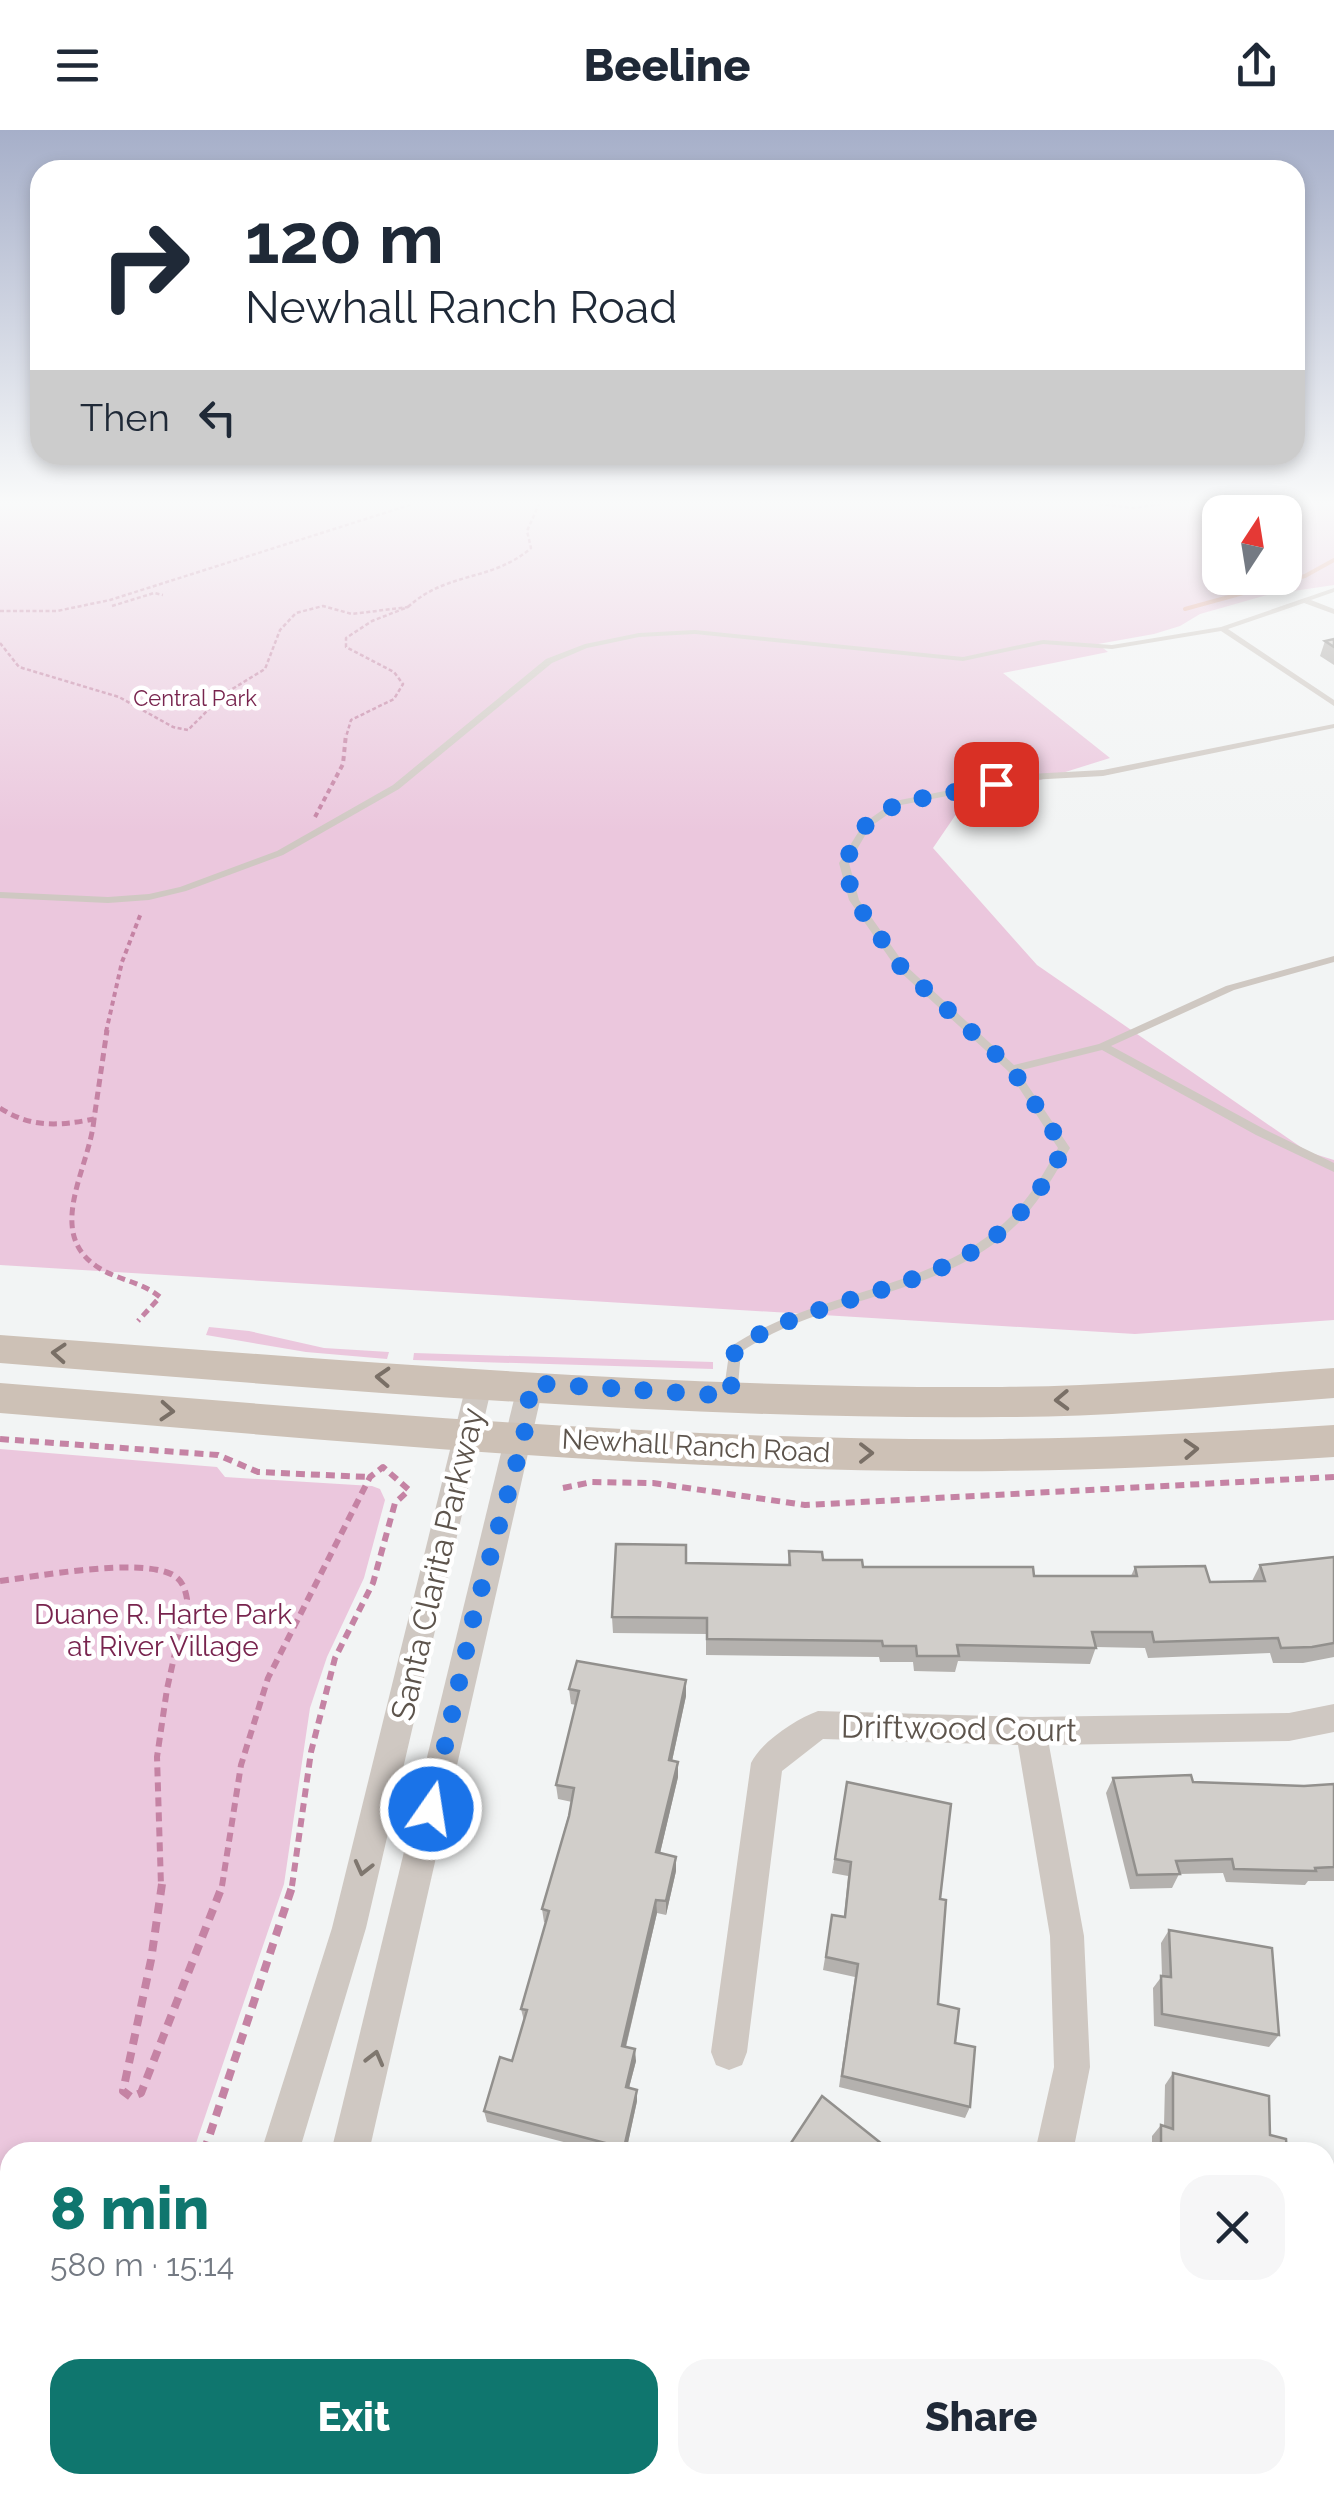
<!DOCTYPE html>
<meta charset="utf-8">
<style>
:root{--surface:#fff;--page:#f6f6f7;--text:#1f2937;--muted:#747a83;--accent:#0f766e}
body{margin:0;font-family:Raleway,sans-serif;background:var(--page);color:var(--text);height:100vh;display:flex;flex-direction:column;font-size:38px;white-space:nowrap}
*{box-sizing:border-box;margin:0}
p{font-size:32px;color:var(--muted)}
.icon{flex:none;width:55px;height:55px;fill:none;stroke:currentColor;stroke-width:2;stroke-linecap:round;stroke-linejoin:round}
.map{position:relative;flex:1;overflow:hidden}
.sheet{position:absolute;left:0px;top:2012px;width:1335px;height:352px;display:flex;flex-direction:column;background:var(--surface);border-radius:30px 30px 0 0;box-shadow:0 5px 15px #0003}
.sheet>*{flex:none}
.hud{position:absolute;left:30px;top:30px;width:1275px;height:305px;border-radius:30px;box-shadow:0 5px 15px #0003;background:#fff;color:var(--text);overflow:hidden}
.needle{width:65px;rotate:12deg}
.tools{position:absolute;left:1202px;top:365px;display:grid;gap:20px}
.tools a{display:grid;place-items:center;width:100px;height:100px;border-radius:20px;background:var(--surface);box-shadow:0 5px 15px #0003;font-size:50px}
.pin{position:absolute;display:grid;place-items:center;width:85px;height:85px;color:#fff;margin:-42px;border-radius:20px;box-shadow:0 5px 15px #0006}
.me{position:absolute;width:110px;margin:-55px;rotate:13deg;stroke-linejoin:round;filter:drop-shadow(0 0 8px #0008)}
.turn{display:flex;align-items:center;gap:35px;height:210px;padding:0 50px;font-size:45px}
.turn .icon{width:130px;height:130px;stroke-width:2.5}
.turn b{display:block;font-size:70px;line-height:85px}
.then{display:flex;align-items:center;height:95px;padding:0 50px;background:#0003;gap:20px;font-size:38px}
.round{display:grid;place-items:center;flex:none;width:105px;height:105px;border-radius:30px;background:var(--page)}
.headline{display:flex;align-items:center;justify-content:space-between;height:170px;padding:0 50px}
h1{font-size:60px;font-weight:800;line-height:75px;color:var(--accent)}
.cta{display:flex;gap:20px;margin-top:auto;padding:20px 50px}
.cta a{flex:1;height:115px;border-radius:30px;background:var(--accent);color:#fff;font-size:40px;font-weight:800;line-height:115px;text-align:center}
.cta a+a{background:var(--page);color:var(--text)}
header{display:flex;justify-content:space-between;align-items:center;height:130px;padding:0 50px;background:var(--surface);font-size:45px;font-weight:800}
.map>svg:first-child{display:block}
</style>
<header><svg class="icon" aria-label="menu" viewBox="0 0 24 24"><path d="M4 6h16M4 12h16M4 18h16"/></svg>Beeline<svg class="icon" aria-label="share" viewBox="0 0 24 24"><path d="M12 15V3M7 8l5-5 5 5M5 13v7h14v-7"/></svg></header>
<div class="map">
<svg width="1334" height="2364" viewBox="0 0 1334 2364">
<rect width="100%" height="100%" fill="#f2f4f4"/>
<g fill="#ebc7dd" fill-rule="evenodd">
<path d="M0 374H1334V455L1267 465 1200 484 1180 496 1154 504 1098 514 1108 522 1003 543 1110 628 963 674 933 718 1037 835 1308 1022 1334 1030V1190L1135 1204 0 1135ZM1220 382H1285V448H1220Z"/>
<polygon points="209,1197 249,1201 324,1218 389,1222 387,1229 306,1222 206,1205"/>
<polygon points="414,1223 713,1232 713,1239 413,1230"/>
<polygon points="0,1319 217,1337 225,1347 372,1356 380,1359 385,1370 364,1448 327,1527 310,1578 284,1754 193,2022 10,2022 10,2031 0,2048"/>
</g>
<g fill="none" stroke-linecap="round" stroke-linejoin="round">
<polyline stroke="#e3a89a" stroke-width="4" points="1185,479 1305,446 1334,430"/>
<g stroke="#c583a4" stroke-width="2.5" stroke-dasharray="4 2.5" stroke-linecap="butt">
<polyline points="1099,374 1133,378 1161,374"/>
<polyline points="112,476 154,463 163,465"/>
<path d="M408 477C447 441 492 452 531 418L527 401 539 374"/>
<polyline points="0,481 57,481 110,470 413,374"/>
<polyline points="0,513 19,537 119,567 173,597 188,600 224,564 265,539 280,500 296,483 323,476 352,484 408,477 372,491 346,508 346,517 394,542 403,554 394,569 351,590 346,607"/>
</g>
<g stroke="#c583a4" stroke-width="4" stroke-dasharray="5 4" stroke-linecap="butt">
<polyline points="315,687 343,634 346,604"/>
<polyline points="106,902 122,832 141,783"/>
</g>
<g stroke="#c583a4" stroke-width="5" stroke-dasharray="8 5" stroke-linecap="butt">
<path d="M0 978C31 998 59 996 94 989L107 900"/>
<path d="M94 989C90 1037 45 1101 96 1136 116 1150 141 1151 160 1167L138 1191"/>
</g>
<g stroke="#c583a4" stroke-width="6" stroke-dasharray="9 6" stroke-linecap="butt">
<polyline points="0,1309 218,1325 258,1342 368,1347"/>
<polyline points="563,1358 592,1352 653,1353 805,1375 1334,1347"/>
<path d="M0 1451C39 1446 137 1428 171 1444 182 1449 185 1458 187 1469L167 1559 157 1627 161 1756"/>
<polyline points="222,1756 241,1635 268,1548 370,1347 383,1337 409,1360 395,1373 373,1453 335,1528 311,1622 292,1756"/>
</g>
<g stroke="#c583a4" stroke-width="8" stroke-dasharray="11 8" stroke-linecap="butt">
<polyline points="162,1754 151,1830 123,1961 131,1967 141,1963 223,1754"/>
<polyline points="204,2022 293,1754"/>
<polyline points="52,2364 56,2355"/>
</g>
<g fill="#cfc8c2" fill-rule="evenodd">
<polygon points="1334,458 1334,462 1311,470 1334,479 1334,484 1304,473 1228,499 1334,570 1334,576 1221,501 1112,519 1043,514 963,531 695,504 639,507 587,518 552,533 399,659 283,725 186,761 149,770 108,773 0,768 0,762 108,767 149,764 180,757 277,721 393,655 546,529 585,514 639,503 695,500 963,527 1043,510 1112,515 1221,497"/>
<path d="M1334 594V598L1103 646 1029 650 901 675 870 697 849 733 859 770 905 835 1014 935 1099 914 1226 856 1334 826V832L1234 860 1111 916 1264 999 1334 1033V1042L1256 1005 1102 920 1018 941 1070 1018C1056 1043 1042 1067 1023 1088 949 1168 828 1163 741 1222L737 1266 735 1270H725L723 1266 730 1217C818 1158 940 1162 1015 1082 1033 1063 1045 1041 1058 1018L1008 941 897 839 849 770 839 733 864 693 895 671 1029 644 1103 640Z"/>
</g>
<g fill="#cfc8c2" fill-rule="evenodd">
<polygon points="480,1241 489,1244 493,1251 366,1798 299,2022 261,2022 332,1798 467,1251 471,1244"/>
<polygon points="531,1243 540,1246 544,1253 369,2022 331,2022 518,1253 522,1246"/>
<path d="M1334 1574V1602L1289 1611 1049 1615 1084 1806 1090 1937 1073 2022H1035L1054 1937 1050 1806 1018 1615 823 1609 782 1641 747 1922 742 1935 729 1940 716 1935 711 1922 751 1633C761 1612 796 1589 818 1581L1031 1587 1289 1583Z"/>
<polygon points="132,2355 174,2355 171,2364 129,2364"/>
<polygon points="203,2355 245,2355 242,2364 200,2364"/>
<polygon points="878,2355 920,2355 917,2364 875,2364"/>
</g>
<g fill="#cdc1b6" fill-rule="evenodd">
<path d="M0 1205C333 1229 668 1259 1002 1257 1113 1256 1224 1246 1334 1238V1268C1224 1276 1113 1287 1002 1287 668 1290 333 1259 0 1233Z"/>
<path d="M0 1253C333 1279 668 1312 1002 1309 1113 1308 1223 1302 1334 1295V1327C1223 1334 1113 1340 1002 1341 668 1344 333 1310 0 1283Z"/>
</g>
</g>
<g fill="#b4b1ae">
<polygon points="1334,509 1334,535 1320,526 1325,511"/>
<polygon points="789,1421 863,1437 1034,1446 1131,1446 1135,1437 1210,1452 1252,1451 1260,1435 1334,1427 1334,1527 1303,1533 1273,1533 1270,1523 1148,1528 1145,1518 1096,1517 1090,1534 958,1531 955,1542 914,1541 913,1532 880,1532 879,1527 706,1525 706,1504 613,1503 612,1487 788,1435"/>
<polygon points="686,1550 686,1566 672,1631 678,1647 660,1723 676,1727 676,1741 666,1785 657,1783 626,1917 636,1931 629,1958 637,1960 637,1971 626,2022 602,2022 487,1992 484,1981 512,1931 524,1891 521,1879 546,1793 544,1792 542,1779 572,1672 558,1669 556,1655 576,1575 571,1574 569,1559"/>
<polygon points="1113,1648 1304,1656 1334,1654 1334,1751 1308,1751 1305,1755 1226,1752 1223,1743 1179,1744 1172,1758 1130,1759 1106,1663"/>
<polygon points="847,1652 940,1769 938,1874 955,1913 970,1977 965,1988 839,1957 855,1847 823,1840 832,1785 844,1787 848,1746 832,1743"/>
<polygon points="1169,1800 1279,1905 1269,1917 1154,1896 1153,1858 1162,1846 1161,1813"/>
<polygon points="1173,1943 1270,2005 1287,2022 1152,2022 1152,2006 1161,1995 1164,1996 1165,1955"/>
<polygon points="1126,2355 1208,2355 1205,2364 1139,2364"/>
</g>
<g fill="#92908d">
<polygon points="686,1550 686,1566 669,1645 669,1630"/>
<polygon points="678,1632 678,1647 657,1736 656,1722"/>
<polygon points="676,1727 676,1741 666,1785 666,1771"/>
<polygon points="656,1770 657,1783 623,1928 622,1916"/>
<polygon points="635,1919 636,1931 626,1969 626,1957"/>
<polygon points="637,1960 637,1971 626,2022 624,2022 624,2018"/>
</g>
<g fill="#d1ceca" stroke="#92908d" stroke-width="2.5">
<polygon points="1334,509 1334,517 1325,511"/>
<polygon points="616,1414 686,1415 686,1433 790,1435 789,1421 822,1422 823,1430 862,1430 863,1437 1033,1437 1034,1446 1137,1446 1135,1437 1205,1436 1210,1452 1265,1451 1260,1435 1334,1427 1334,1513 1312,1517 1281,1518 1278,1508 1154,1512 1152,1502 1092,1502 1096,1518 957,1515 959,1526 917,1526 916,1516 883,1516 882,1511 707,1509 707,1488 612,1487"/>
<polygon points="577,1531 686,1550 669,1630 678,1632 656,1722 676,1727 666,1771 656,1770 622,1916 635,1919 626,1957 637,1960 624,2018 484,1981 500,1927 512,1931 527,1880 521,1879 549,1781 542,1779 569,1686 574,1658 556,1655 579,1561 569,1559"/>
<polygon points="1191,1645 1193,1652 1304,1656 1334,1654 1334,1737 1315,1738 1316,1741 1234,1739 1232,1729 1176,1731 1180,1744 1137,1745 1113,1648"/>
<polygon points="847,1652 951,1674 940,1769 946,1770 938,1874 959,1879 955,1913 975,1917 970,1977 842,1946 858,1834 826,1827 832,1785 845,1787 851,1732 835,1729"/>
<polygon points="1169,1800 1272,1818 1279,1905 1162,1884 1161,1846 1171,1847"/>
<polygon points="1173,1943 1269,1966 1270,2005 1286,2009 1287,2022 1161,2022 1161,1995 1173,1999"/>
<polygon points="822,1966 892,2022 785,2022"/>
<polygon points="351,2355 548,2355 578,2364 349,2364"/>
<polygon points="1143,2355 1208,2355 1205,2364 1156,2364"/>
</g>
<defs><path id="oneway-chevron" d="M-2-3.5L2.5 0L-2 3.5" fill="none" stroke-width="1.6" stroke-linecap="round" stroke-linejoin="round" transform="scale(2.5)"/></defs>
<g stroke="#796f66">
<use href="#oneway-chevron" transform="translate(59 1223) rotate(-176)"/>
<use href="#oneway-chevron" transform="translate(383 1247) rotate(-177)"/>
<use href="#oneway-chevron" transform="translate(1062 1270) rotate(178)"/>
<use href="#oneway-chevron" transform="translate(167 1281) rotate(4)"/>
<use href="#oneway-chevron" transform="translate(1191 1319) rotate(-3)"/>
<use href="#oneway-chevron" transform="translate(866 1323)"/>
</g>
<g stroke="#7f776f">
<use href="#oneway-chevron" transform="translate(363 1738) rotate(104)"/>
<use href="#oneway-chevron" transform="translate(375 1928) rotate(-75)"/>
</g>
<linearGradient id="sky" x2="0" y2="1"><stop stop-color="#a6afc9"/><stop offset="0.53" stop-color="#f9fafa"/><stop offset="1" stop-color="#f9fafa" stop-opacity="0"/></linearGradient>
<rect width="1334" height="704" fill="url(#sky)"/>
<g fill="none" stroke-linecap="round" stroke-linejoin="round">
<path stroke="#1a73e8" stroke-width="18" stroke-dasharray="0 32.4" d="M431 1679 474 1485 524 1306 531 1253 730 1266 735 1220C763 1199 791 1190 825 1178 933 1142 1008 1130 1064 1018L1012 939 901 837 854 770 844 733 866 695 898 673 996 654"/>
</g>
<g text-anchor="middle" dominant-baseline="central" stroke-width="9" stroke-linejoin="round" paint-order="stroke">
<g font-size="22" fill="#78244e" stroke="#fff">
<text x="195" y="568">Central Park</text>
</g>
<g font-size="28" fill="#5d544c" stroke="#fff">
<text transform="translate(696 1316) rotate(3)">Newhall Ranch Road</text>
</g>
<g font-size="28" fill="#78244e" stroke="#fff">
<text x="163" y="1484">Duane R. Harte Park<tspan x="163" dy="32">at River Village</tspan></text>
</g>
<g font-size="32" fill="#5d544c" stroke="#fff">
<text transform="translate(437 1434) rotate(-77)">Santa Clarita Parkway</text>
<text transform="translate(959 1598) rotate(1)">Driftwood Court</text>
</g>
</g>
</svg>
<div class="tools">
<a><svg class="needle" viewBox="-14 -14 28 28"><path d="M0-13l5 13h-10z" fill="#e53935"/><path d="M0 13l5-13h-10z" fill="#747a83"/></svg></a>
</div>
<div class="pin" style="left:996px;top:654px;background:#d93025"><svg class="icon" aria-label="arrive" viewBox="0 0 24 24"><path d="M6 21V4h12l-3 4 3 4H6"/></svg></div>
<svg class="me" style="left:431px;top:1679px" viewBox="-20 -20 40 40"><circle r="17" fill="#1a73e8" stroke="#fff" stroke-width="3"/><path d="M0-11L8 9 0 5-8 9z" fill="#fff"/></svg>
<div class="hud">
<div class="turn"><svg class="icon" aria-label="right" viewBox="0 0 24 24"><path d="M7 20v-9h11M14 6l5 5-5 5"/></svg><div><b>120 m</b>Newhall Ranch Road</div></div>
<div class="then">Then<svg class="icon" aria-label="left" viewBox="0 0 24 24"><path d="M17 20v-9H6M10 6l-5 5 5 5"/></svg></div>
</div>
<section class="sheet">
<div class="headline"><div><h1>8 min</h1><p>580 m · 15:14</p></div><a class="round"><svg class="icon" aria-label="close" viewBox="0 0 24 24"><path d="M6 6l12 12M18 6L6 18"/></svg></a></div>
<div class="cta"><a>Exit</a><a>Share</a></div>
</section>
</div>
